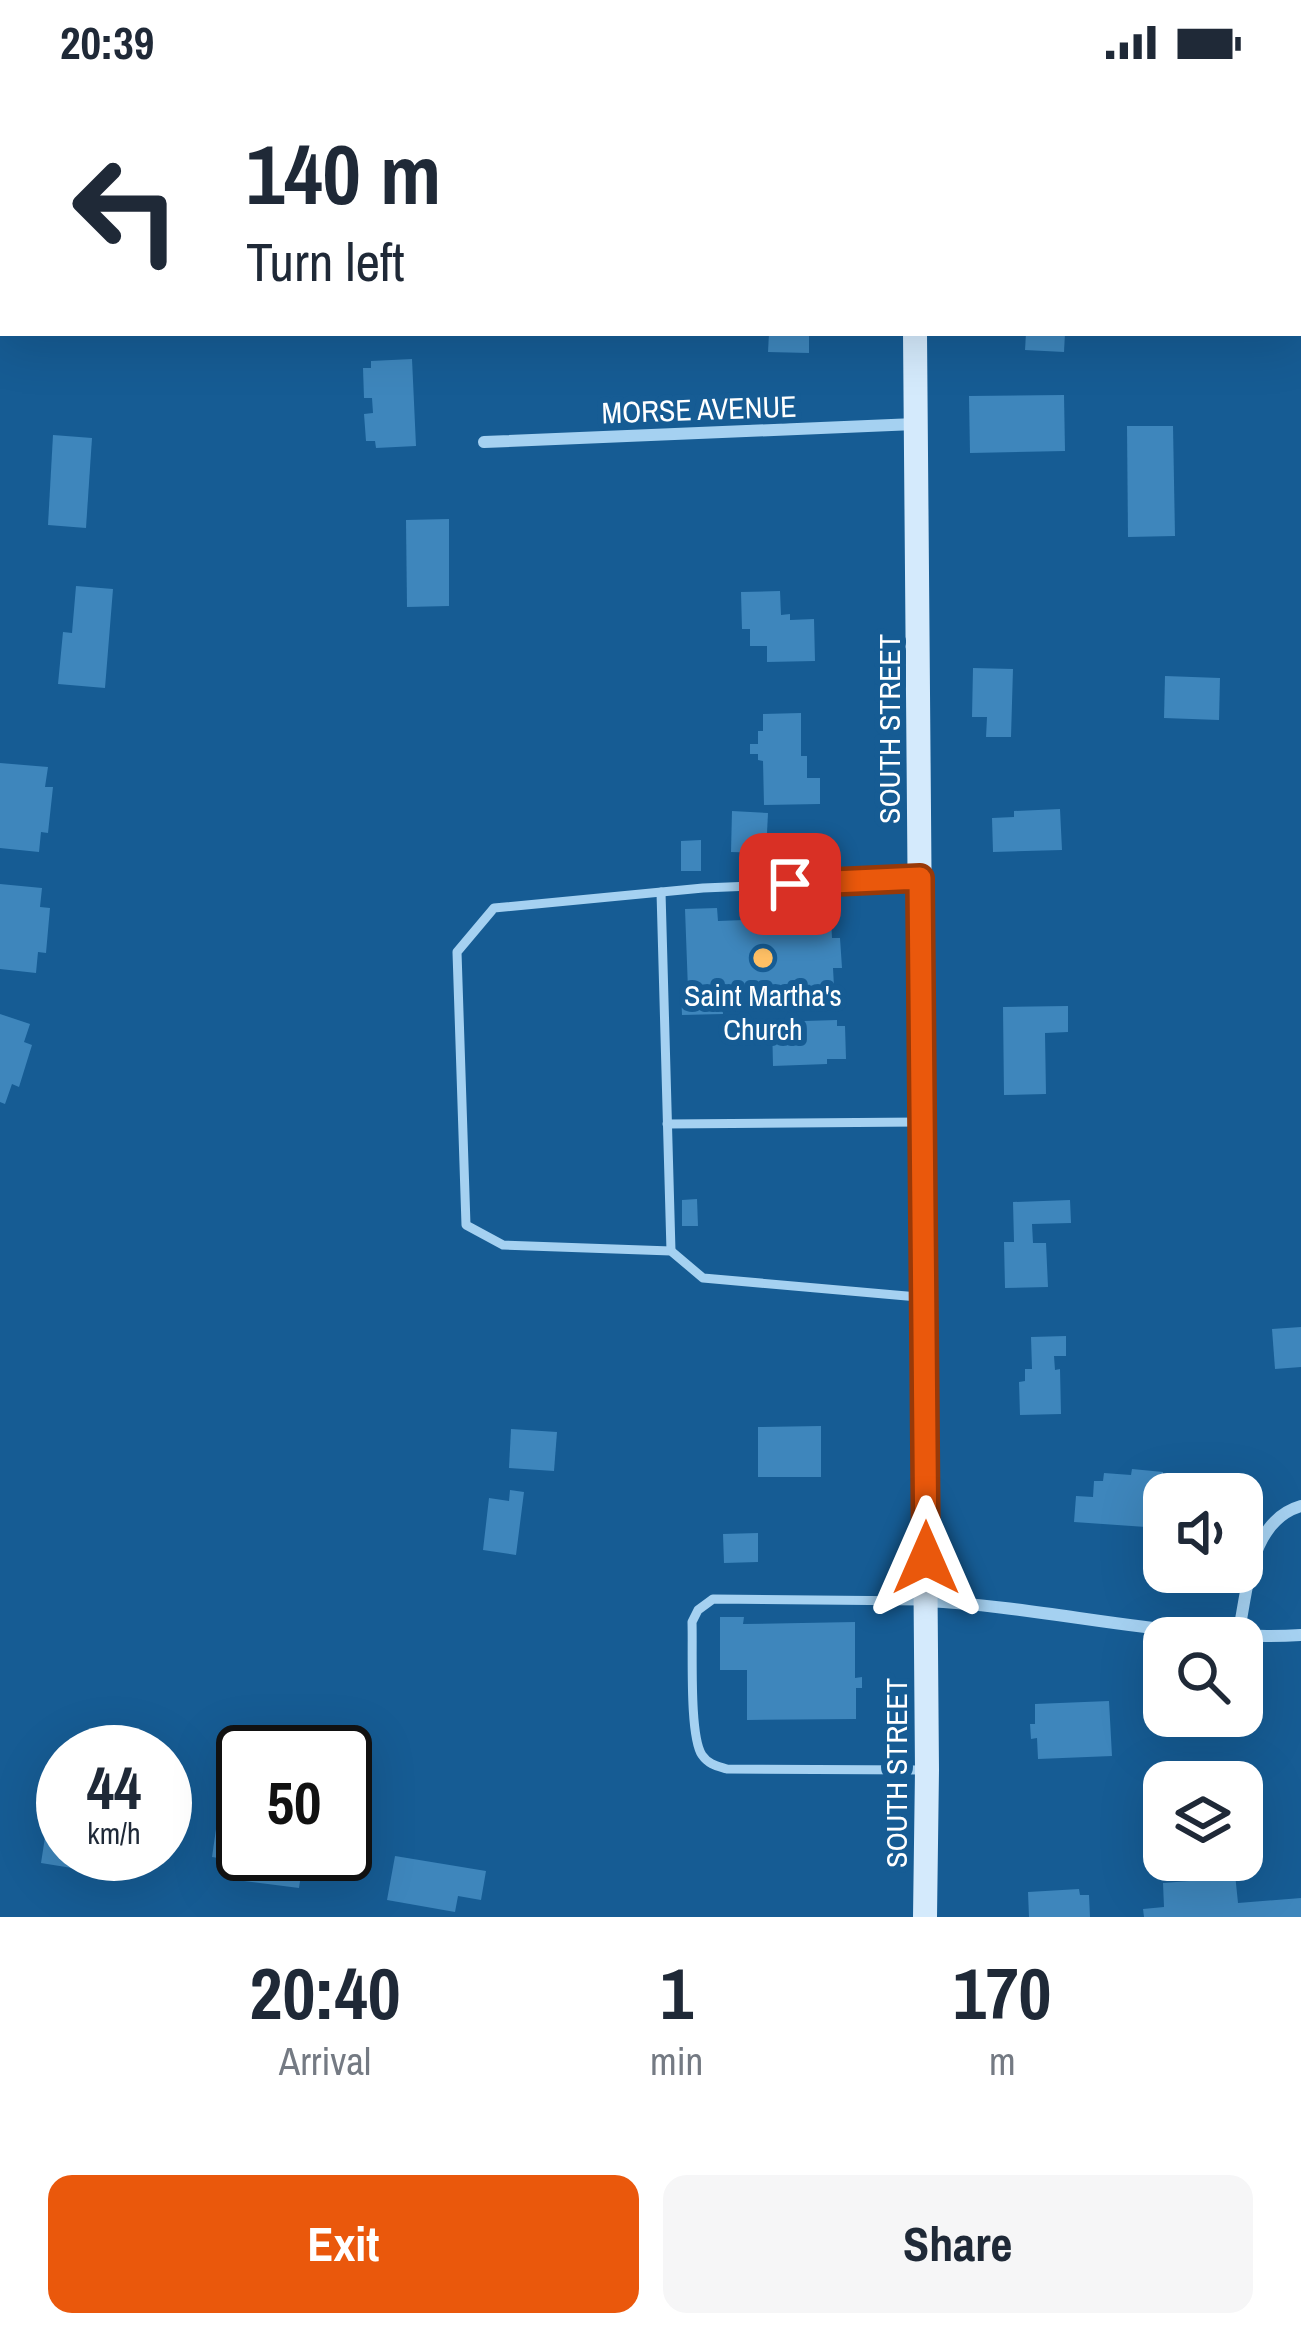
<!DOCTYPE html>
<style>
:root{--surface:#fff;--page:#f6f6f7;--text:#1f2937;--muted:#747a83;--accent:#ea580c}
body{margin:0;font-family:"Archivo Narrow",sans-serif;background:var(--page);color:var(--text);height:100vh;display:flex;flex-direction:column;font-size:45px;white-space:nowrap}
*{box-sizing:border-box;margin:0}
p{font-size:39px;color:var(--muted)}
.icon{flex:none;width:66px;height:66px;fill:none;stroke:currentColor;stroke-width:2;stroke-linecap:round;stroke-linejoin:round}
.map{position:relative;height:1833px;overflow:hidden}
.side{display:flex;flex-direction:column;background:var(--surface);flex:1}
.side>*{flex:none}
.guide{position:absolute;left:0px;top:0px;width:1302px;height:252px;box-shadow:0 12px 48px #0002;background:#fff;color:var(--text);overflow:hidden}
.fabs{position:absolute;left:1143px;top:1389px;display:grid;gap:24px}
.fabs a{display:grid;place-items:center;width:120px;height:120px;border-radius:24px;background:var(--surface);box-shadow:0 12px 48px #0002;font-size:60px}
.speed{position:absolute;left:36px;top:1641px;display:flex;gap:24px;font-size:60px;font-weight:700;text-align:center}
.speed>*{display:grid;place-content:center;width:156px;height:156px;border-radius:50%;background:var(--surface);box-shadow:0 12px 48px #0002;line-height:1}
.speed small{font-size:30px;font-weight:400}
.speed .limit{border:6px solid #111;border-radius:18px;background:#fff;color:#111}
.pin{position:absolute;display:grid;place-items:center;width:102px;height:102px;color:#fff;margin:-51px;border-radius:24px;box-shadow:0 6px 18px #0006}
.me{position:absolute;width:132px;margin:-66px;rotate:0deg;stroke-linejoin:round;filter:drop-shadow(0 0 9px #0008)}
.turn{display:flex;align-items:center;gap:42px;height:252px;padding:0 48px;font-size:54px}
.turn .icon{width:156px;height:156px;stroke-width:2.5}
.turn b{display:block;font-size:84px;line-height:102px}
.eta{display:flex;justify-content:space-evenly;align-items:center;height:204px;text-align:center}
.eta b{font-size:72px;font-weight:800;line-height:84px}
.button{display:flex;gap:24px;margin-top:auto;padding:24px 48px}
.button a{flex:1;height:138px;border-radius:24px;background:var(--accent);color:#fff;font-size:48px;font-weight:800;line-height:138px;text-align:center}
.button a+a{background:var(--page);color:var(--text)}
.status{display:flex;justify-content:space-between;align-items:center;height:84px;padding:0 60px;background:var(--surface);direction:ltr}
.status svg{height:33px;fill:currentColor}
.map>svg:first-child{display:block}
</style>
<div class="status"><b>20:39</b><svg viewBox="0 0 49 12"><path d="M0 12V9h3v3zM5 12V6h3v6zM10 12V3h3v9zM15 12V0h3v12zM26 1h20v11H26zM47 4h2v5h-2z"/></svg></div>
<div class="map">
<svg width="1301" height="1833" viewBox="0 0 1301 1833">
<rect width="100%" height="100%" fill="#165c94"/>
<g fill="#3e86bc">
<polygon points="769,249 809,249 809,269 768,268"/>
<polygon points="1026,249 1065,249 1064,268 1025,266"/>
<polygon points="412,275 416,362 376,364 375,357 366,357 364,330 373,329 372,314 364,314 363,284 371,284 371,277"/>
<polygon points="1064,311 1065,367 970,369 969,312"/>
<polygon points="1127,342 1173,342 1175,452 1128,453"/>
<polygon points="53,351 92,354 86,444 48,441"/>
<polygon points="449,435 449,522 407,523 406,436"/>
<polygon points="76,502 113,505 105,604 58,600 63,548 72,549"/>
<polygon points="780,507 781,531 790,530 790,536 814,535 815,577 767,578 767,562 750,562 750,545 742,545 741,508"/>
<polygon points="973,584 1013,585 1011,653 986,653 987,633 972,633"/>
<polygon points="1165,592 1220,594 1219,636 1164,634"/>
<polygon points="801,629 801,672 807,672 807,694 820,694 820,720 764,721 763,677 758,676 758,670 750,670 750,660 758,660 758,647 763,647 763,630"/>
<polygon points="0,679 48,683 45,703 53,703 48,749 41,748 39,768 0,764"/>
<polygon points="1060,725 1062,766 993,768 992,734 1014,733 1014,727"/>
<polygon points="732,727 768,729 766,769 731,768"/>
<polygon points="701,756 701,787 681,787 681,757"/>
<polygon points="0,800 42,804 40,823 50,824 46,869 38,868 36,889 0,885"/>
<polygon points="717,824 718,837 831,833 832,854 840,854 842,884 833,884 834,903 721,907 723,930 682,931 681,907 688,906 685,825"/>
<polygon points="1068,922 1068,948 1045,949 1046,1010 1004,1011 1003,923"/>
<polygon points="0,930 30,940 24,958 32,961 19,1003 12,1000 5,1020 0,1018"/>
<polygon points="837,936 837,942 845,942 846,975 827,975 827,980 773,982 772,938"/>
<polygon points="697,1115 698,1142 682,1142 682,1116"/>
<polygon points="1070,1116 1071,1139 1032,1140 1033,1159 1046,1159 1048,1203 1005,1204 1004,1158 1014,1158 1013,1118"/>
<polygon points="1301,1243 1301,1283 1275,1285 1272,1245"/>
<polygon points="1066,1252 1066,1272 1054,1272 1055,1286 1060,1285 1061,1330 1020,1331 1019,1298 1025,1297 1025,1285 1032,1285 1031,1253"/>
<polygon points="821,1342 821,1393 758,1393 758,1343"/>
<polygon points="511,1345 557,1348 554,1387 509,1384"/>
<polygon points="1132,1385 1163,1388 1163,1395 1177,1396 1177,1410 1163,1411 1164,1470 1144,1468 1146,1443 1074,1438 1076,1412 1093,1413 1094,1397 1103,1397 1104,1389 1131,1391"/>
<polygon points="510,1406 524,1408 516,1471 483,1466 489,1414 509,1417"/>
<polygon points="758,1449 758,1478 724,1479 723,1450"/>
<polygon points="720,1533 744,1533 743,1540 855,1538 855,1594 862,1593 862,1604 856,1604 856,1635 747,1636 747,1586 720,1586"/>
<polygon points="1109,1617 1112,1672 1038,1675 1037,1654 1031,1655 1030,1640 1035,1640 1035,1620"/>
<polygon points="48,1734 63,1736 63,1770 112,1770 109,1790 41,1779"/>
<polygon points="216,1745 243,1749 243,1770 304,1770 299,1804 228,1795 231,1776 212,1773"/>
<polygon points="395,1772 486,1787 481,1816 458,1812 455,1828 387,1816"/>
<polygon points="1234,1780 1238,1819 1301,1814 1301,1833 1144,1833 1143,1825 1164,1823 1163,1799 1189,1797 1189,1784"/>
<polygon points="1079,1805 1080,1811 1089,1811 1090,1833 1029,1833 1028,1808"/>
</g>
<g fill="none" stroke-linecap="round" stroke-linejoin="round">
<g stroke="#a5d1f1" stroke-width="9">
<polyline points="1278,0 1278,3"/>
<polyline points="1299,57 1301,57"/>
<polyline points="914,795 703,804 494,824 457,868 466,1141 503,1161 671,1167 703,1194 918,1213"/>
<polyline points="661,808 671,1167"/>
<polyline points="667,1040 920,1038"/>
<path d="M922 1686 727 1685C717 1682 709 1681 702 1671 689 1652 693 1566 692 1538L698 1526 713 1515 923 1517"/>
</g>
<g stroke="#a5d1f1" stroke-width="12">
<polyline points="484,358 915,340"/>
<path d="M926 1517C1051 1523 1175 1558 1301 1551"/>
<path d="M1238 1551C1248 1506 1249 1437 1301 1422"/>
</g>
<g stroke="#d4eafc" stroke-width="24">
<polyline points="912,0 912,3"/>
<polyline points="915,249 927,1686 925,1833"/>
</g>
</g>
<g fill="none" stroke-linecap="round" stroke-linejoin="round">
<g stroke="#983908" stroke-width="30">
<polyline id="route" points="790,800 920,794 926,1474"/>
</g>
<use href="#route" stroke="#ea580c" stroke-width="21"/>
</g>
<circle fill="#ffc065" stroke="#165c94" stroke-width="4.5" cx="763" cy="874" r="12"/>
<g text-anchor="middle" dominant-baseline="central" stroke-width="12" stroke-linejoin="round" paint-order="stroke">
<g font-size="30" fill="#fff" stroke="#165c94">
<text transform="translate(699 325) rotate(-2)">MORSE AVENUE</text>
<text transform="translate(889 645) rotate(-90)">SOUTH STREET</text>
<text transform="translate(896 1689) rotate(-90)">SOUTH STREET</text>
</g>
<g font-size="30" fill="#fff" stroke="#165c94">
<text x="763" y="911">Saint Martha's<tspan x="763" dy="34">Church</tspan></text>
</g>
</g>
</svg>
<div class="fabs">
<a><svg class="icon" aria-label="sound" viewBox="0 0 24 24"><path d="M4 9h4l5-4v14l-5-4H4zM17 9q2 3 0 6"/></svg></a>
<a><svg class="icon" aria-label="search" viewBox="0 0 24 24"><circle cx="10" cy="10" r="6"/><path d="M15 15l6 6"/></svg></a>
<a><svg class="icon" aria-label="layers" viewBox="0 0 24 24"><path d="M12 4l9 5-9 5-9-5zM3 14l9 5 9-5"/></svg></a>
</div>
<div class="speed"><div>44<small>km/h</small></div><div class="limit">50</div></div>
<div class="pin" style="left:790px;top:800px;background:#d93025"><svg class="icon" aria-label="arrive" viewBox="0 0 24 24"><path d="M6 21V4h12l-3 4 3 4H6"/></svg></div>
<svg class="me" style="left:926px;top:1474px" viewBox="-20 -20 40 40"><path d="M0-17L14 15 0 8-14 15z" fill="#ea580c" stroke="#fff" stroke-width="4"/></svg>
<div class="guide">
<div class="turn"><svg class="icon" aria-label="left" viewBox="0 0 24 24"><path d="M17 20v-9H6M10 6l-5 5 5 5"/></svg><div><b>140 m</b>Turn left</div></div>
</div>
</div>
<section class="side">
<div class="eta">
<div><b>20:40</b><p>Arrival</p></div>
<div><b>1</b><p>min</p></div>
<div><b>170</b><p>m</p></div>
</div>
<div class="button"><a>Exit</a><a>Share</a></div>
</section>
